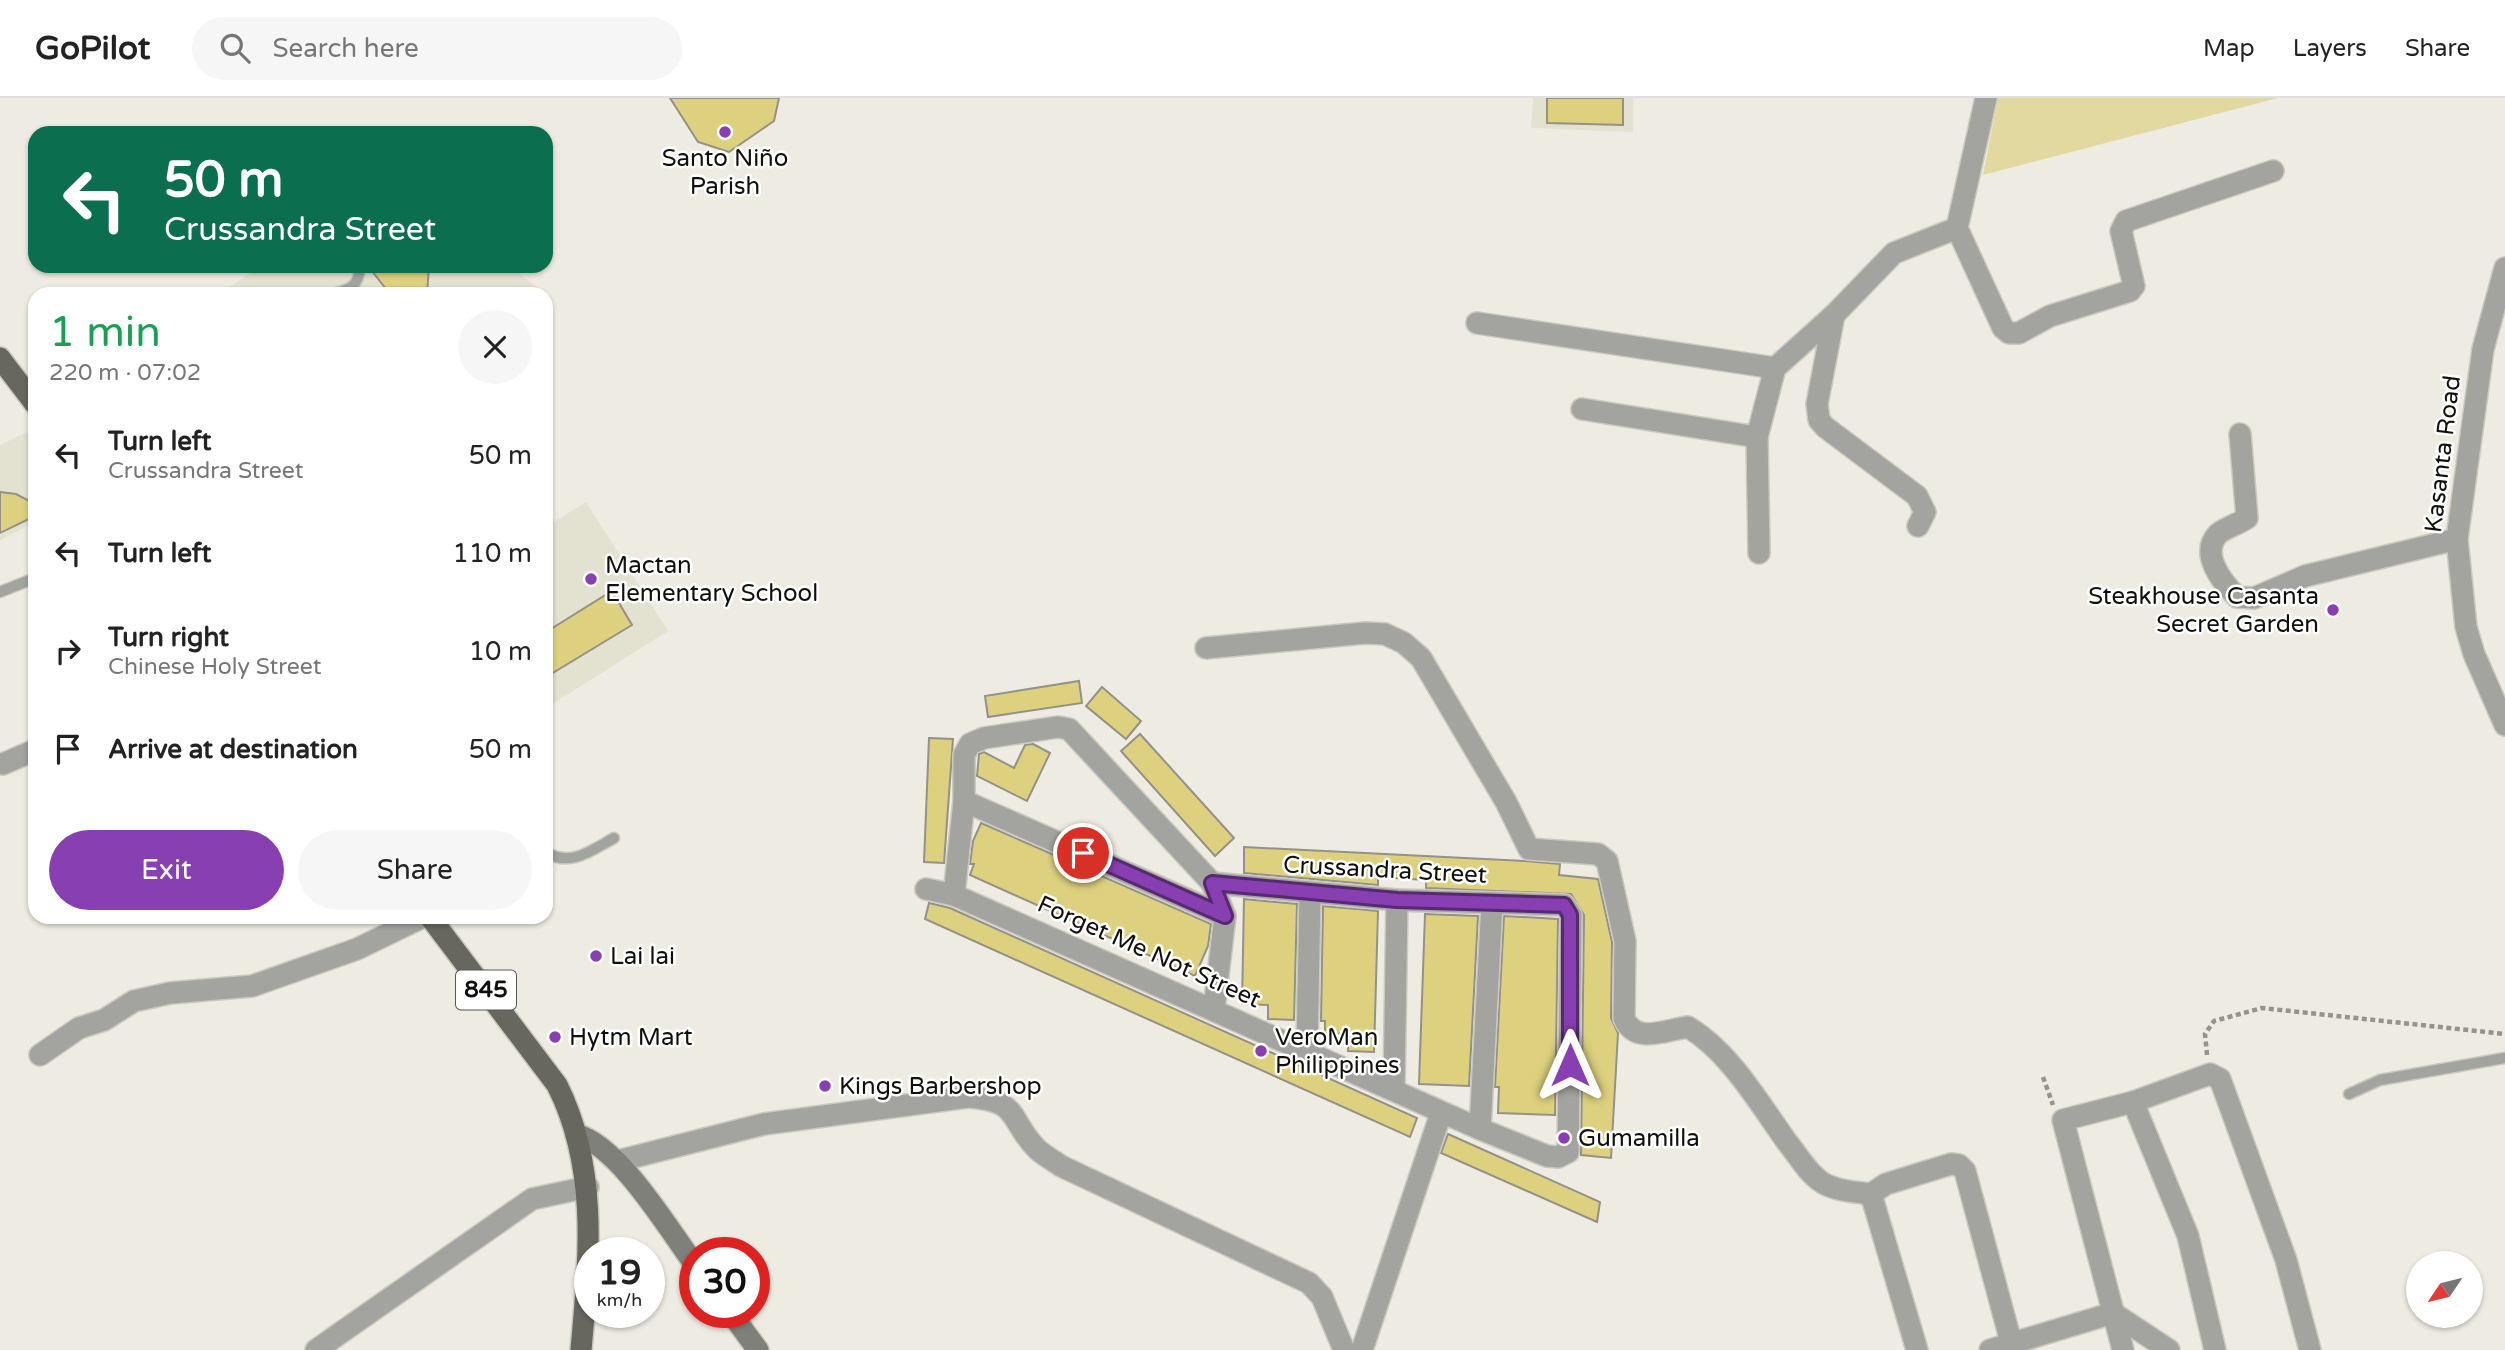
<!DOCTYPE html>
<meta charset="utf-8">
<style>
:root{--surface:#fff;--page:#f6f6f6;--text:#222;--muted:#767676;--line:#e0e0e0;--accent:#873fb1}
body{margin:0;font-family:"Varela Round",sans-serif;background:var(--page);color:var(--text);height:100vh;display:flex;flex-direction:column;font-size:26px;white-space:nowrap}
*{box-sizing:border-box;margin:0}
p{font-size:23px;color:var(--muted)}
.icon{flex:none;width:38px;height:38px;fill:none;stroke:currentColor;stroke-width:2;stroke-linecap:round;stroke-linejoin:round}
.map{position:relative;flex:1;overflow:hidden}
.drawer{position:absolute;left:28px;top:189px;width:525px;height:637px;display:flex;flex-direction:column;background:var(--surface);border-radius:21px;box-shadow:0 2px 5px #0004}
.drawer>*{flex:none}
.guide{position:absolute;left:28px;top:28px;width:525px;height:147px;border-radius:21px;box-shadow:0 2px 5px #0004;background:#0b6e4f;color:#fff;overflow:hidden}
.needle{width:46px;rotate:235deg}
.controls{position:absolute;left:2406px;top:1153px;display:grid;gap:14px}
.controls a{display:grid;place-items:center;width:77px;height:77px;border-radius:50%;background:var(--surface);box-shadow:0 2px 5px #0004;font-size:35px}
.speed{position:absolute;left:574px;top:1139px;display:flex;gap:14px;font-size:35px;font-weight:700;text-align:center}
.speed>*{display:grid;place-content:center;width:91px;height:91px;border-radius:50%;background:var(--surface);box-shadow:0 2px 5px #0004;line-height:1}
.speed small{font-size:18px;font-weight:400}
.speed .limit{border:10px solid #d22;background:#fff;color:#111}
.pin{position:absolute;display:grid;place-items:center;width:60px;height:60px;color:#fff;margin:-30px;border:4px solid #fff;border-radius:50%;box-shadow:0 2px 7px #0007}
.me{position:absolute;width:77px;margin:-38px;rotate:0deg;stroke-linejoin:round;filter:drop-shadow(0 0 5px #0008)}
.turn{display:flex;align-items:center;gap:24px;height:147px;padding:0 21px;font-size:32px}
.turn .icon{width:91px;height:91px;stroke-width:2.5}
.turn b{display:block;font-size:49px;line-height:60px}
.round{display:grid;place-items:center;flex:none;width:74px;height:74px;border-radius:37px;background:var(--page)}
.overview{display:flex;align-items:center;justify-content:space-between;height:119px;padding:0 21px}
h1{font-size:42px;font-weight:600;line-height:52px;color:#1e9e55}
.primary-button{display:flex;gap:14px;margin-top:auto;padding:14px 21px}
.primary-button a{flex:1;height:80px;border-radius:42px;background:var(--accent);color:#fff;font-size:28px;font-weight:600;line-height:80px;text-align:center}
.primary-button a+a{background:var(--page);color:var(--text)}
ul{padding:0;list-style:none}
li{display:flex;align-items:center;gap:21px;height:98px;padding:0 21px}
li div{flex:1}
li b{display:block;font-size:26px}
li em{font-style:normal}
header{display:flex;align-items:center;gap:42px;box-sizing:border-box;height:98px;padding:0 35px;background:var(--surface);border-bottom:2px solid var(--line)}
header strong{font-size:33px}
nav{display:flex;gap:38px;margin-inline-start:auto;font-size:24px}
.search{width:490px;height:63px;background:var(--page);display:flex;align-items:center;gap:18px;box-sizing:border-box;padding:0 24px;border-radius:38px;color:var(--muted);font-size:26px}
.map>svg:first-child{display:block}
</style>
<header>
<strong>GoPilot</strong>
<div class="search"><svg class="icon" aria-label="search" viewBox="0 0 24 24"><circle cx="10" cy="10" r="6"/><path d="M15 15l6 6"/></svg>Search here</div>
<nav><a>Map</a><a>Layers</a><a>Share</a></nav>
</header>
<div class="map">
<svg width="2505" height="1252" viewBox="0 0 2505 1252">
<rect width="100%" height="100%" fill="#eeece2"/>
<g fill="#e3e1cf">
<polygon points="1533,0 1633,0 1633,34 1531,30"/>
<polygon points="261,168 509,168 546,196 219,196"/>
<polygon points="27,334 35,345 35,424 0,442 0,347"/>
<polygon points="586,404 668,533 546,610 546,429"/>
</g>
<polygon fill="#e2d9a0" points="1998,0 2278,0 1983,77"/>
<g fill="#ddd17f" stroke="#939188" stroke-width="2">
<polygon points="670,0 779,0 774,23 729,54 698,44"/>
<polygon points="1547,0 1623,0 1623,27 1547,25"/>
<polygon points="368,168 429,168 427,196 390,196"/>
<polygon points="0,394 16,396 35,406 35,418 0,435"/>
<polygon points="612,493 632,527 546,579 546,534"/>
<polygon points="1079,583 1082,605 988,619 985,598"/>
<polygon points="1102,589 1141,623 1126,641 1086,608"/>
<polygon points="1140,636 1234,740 1215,758 1121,653"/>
<polygon points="929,640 953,641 944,765 924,764"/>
<polygon points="1033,646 1050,655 1027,703 977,678 979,656 984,654 1014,670 1025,647"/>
<polygon points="981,725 1211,826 1208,848 1195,878 970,777 974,766 970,766 973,743"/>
<polygon points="1244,749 1525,763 1560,766 1559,777 1598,781 1612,844 1611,920 1618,935 1611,1060 1581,1057 1584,817 1571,796 1426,790 1426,782 1378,779 1378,787 1244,775"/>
<polygon points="1244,801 1297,806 1294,922 1268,921 1268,907 1242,906"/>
<polygon points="929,805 950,810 1417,1020 1410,1039 925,821"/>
<polygon points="1323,808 1378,813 1374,954 1348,953 1349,936 1325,935 1325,923 1321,923"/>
<polygon points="1425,816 1478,818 1469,988 1419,986"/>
<polygon points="1504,818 1558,821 1555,1017 1498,1015 1499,989 1495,989"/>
<polygon points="1448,1036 1600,1104 1597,1124 1441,1055"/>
</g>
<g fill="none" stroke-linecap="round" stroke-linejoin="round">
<g stroke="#cac9c0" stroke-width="13">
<g id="service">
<path d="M333 196C351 191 359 188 360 168"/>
<polyline points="0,494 35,480"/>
<path d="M546 754C570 770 592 752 614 740"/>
<polyline points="2349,996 2380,982 2505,960"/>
</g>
</g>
<g stroke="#cac9c0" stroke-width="24">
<g id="minor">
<polyline points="1986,0 1957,130 2003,230 2009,235 2019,235 2050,218 2130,193 2134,188 2121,133 2126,123 2273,73"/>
<polyline points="2505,170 2483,251 2457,441 2466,529 2474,556 2505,627"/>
<polyline points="1834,217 1817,306 1819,322 1825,329 1917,398 1925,414 1918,428"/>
<polyline points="1477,225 1775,270"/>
<polyline points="1582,311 1757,339 1775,270 1834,217 1894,155 1957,130"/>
<path d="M2240 336 2247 420C2239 426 2226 429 2218 436 2199 456 2223 485 2237 499L2254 500 2305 478 2457 441"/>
<polyline points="1757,339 1759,455"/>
<path d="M1206 550 1365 535 1385 536 1404 545 1421 560 1506 704 1529 751 1598 756 1607 763 1625 843 1624 920C1635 947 1665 932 1688 929 1730 954 1759 1005 1787 1044 1798 1057 1808 1076 1823 1085 1837 1093 1855 1094 1871 1096"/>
<polyline points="3,666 35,652"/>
<polyline points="964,703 1225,818"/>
<polyline points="926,791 954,797 1480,1031 1547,1058 1558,1059 1568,1054 1571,817 1564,807 1397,802 1212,785"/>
<polyline points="954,797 964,703 964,657 970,646 984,640 1058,629 1069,631 1212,785 1225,818 1214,911"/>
<polyline points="1307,952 1310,795"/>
<polyline points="40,957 79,930 104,922 134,903 170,895 252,888 357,851 423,819"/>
<polyline points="1394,991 1397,802"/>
<polyline points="2133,1004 2188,1138 2215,1252"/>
<polyline points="1480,1031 1492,805"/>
<path d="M618 1063 764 1026 968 999C1022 1003 1007 1021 1038 1052 1045 1058 1054 1063 1061 1068L1309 1185 1322 1199 1344 1252"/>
<polyline points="316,1252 532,1101 588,1089"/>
<polyline points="1362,1252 1441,1015"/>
<polyline points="1917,1252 1871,1096 1886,1086 1951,1066 1959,1067 1965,1073 2011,1244"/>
<polyline points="1990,1252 2113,1215 2169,1252"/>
<polyline points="2123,1252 2063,1022 2133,1004 2210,976 2220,981 2286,1162 2310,1252"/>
</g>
</g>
<g stroke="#cac9c0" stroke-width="24">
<g id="secondary">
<path d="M576 1036C620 1049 667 1129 695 1167"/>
<polyline points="730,1214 758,1252"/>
</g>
</g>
<g stroke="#cac9c0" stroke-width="24">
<g id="primary">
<polyline points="0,260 35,306"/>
<path d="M430 819 557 987C599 1070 589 1162 581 1252"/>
</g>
</g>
<g stroke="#94938c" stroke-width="4.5" stroke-dasharray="5 3.5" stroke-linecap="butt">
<polyline points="2207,957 2205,936 2214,923 2262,910 2505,936"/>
<polyline points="2043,979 2053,1007"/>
</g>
<use href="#service" stroke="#a3a39f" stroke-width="10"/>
<use href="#minor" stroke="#a3a39f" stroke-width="21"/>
<use href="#secondary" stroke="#80807a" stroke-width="21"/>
<use href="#primary" stroke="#68675f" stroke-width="21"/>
</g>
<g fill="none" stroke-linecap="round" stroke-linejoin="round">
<g stroke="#582973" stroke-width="18">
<polyline id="route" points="1083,755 1225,818 1212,785 1397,802 1564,807 1570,817 1570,967"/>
</g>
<use href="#route" stroke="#873fb1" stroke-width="12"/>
</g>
<g fill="#873fb1" stroke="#fff" stroke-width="2.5">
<circle cx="725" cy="34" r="7"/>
<circle cx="591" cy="481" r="7"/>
<circle cx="2333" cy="512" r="7"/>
<circle cx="596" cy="858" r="7"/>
<circle cx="555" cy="939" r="7"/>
<circle cx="1261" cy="953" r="7"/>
<circle cx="825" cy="988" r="7"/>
<circle cx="1564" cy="1040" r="7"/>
</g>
<g text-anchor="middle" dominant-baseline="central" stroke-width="5" stroke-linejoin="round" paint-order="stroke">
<rect fill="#fff" stroke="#575755" stroke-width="2" x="456" y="872.5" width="60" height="39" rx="5"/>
<g font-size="23" font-weight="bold" fill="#0f0f0c">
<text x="486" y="892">845</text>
</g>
<g font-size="24" fill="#0f0f0c" stroke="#fff" text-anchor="start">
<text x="725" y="60" text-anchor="middle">Santo Niño<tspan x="725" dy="28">Parish</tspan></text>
<text x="605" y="467">Mactan<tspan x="605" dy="28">Elementary School</tspan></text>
<text x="2319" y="498" text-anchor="end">Steakhouse Casanta<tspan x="2319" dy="28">Secret Garden</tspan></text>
<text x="610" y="858">Lai lai</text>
<text x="569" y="939">Hytm Mart</text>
<text x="1275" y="939">VeroMan<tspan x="1275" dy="28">Philippines</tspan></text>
<text x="839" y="988">Kings Barbershop</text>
<text x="1578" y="1040">Gumamilla</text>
</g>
<g font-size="24" fill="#0f0f0c" stroke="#fff">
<text transform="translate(2443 356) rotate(-83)">Kasanta Road</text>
<text transform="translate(1385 772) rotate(3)">Crussandra Street</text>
<text transform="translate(1149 854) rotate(24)">Forget Me Not Street</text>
</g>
</g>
</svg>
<div class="controls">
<a><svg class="needle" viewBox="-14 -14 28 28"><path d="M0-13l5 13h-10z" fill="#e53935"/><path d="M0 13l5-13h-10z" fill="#767676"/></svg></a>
</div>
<div class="speed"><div>19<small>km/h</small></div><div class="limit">30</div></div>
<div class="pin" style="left:1083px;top:755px;background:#d93025"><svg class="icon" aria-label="arrive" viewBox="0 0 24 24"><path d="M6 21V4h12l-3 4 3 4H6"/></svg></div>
<svg class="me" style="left:1570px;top:967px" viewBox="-20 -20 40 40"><path d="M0-17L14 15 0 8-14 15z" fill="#873fb1" stroke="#fff" stroke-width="4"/></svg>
<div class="guide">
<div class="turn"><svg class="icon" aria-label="left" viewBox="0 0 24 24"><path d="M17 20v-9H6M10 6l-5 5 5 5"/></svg><div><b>50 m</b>Crussandra Street</div></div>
</div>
<section class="drawer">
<div class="overview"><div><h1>1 min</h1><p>220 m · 07:02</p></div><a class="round"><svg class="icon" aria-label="close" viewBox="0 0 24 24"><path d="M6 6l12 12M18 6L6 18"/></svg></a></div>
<ul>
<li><svg class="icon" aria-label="left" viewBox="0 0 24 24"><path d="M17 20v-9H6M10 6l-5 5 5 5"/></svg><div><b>Turn left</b><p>Crussandra Street</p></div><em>50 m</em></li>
<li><svg class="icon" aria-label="left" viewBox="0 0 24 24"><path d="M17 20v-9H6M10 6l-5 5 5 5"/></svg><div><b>Turn left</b></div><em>110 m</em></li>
<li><svg class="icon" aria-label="right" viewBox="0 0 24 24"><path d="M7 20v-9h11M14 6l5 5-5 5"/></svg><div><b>Turn right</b><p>Chinese Holy Street</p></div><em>10 m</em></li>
<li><svg class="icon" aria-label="arrive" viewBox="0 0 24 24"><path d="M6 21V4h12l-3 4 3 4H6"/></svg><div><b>Arrive at destination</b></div><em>50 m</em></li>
</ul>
<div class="primary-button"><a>Exit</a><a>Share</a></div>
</section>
</div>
